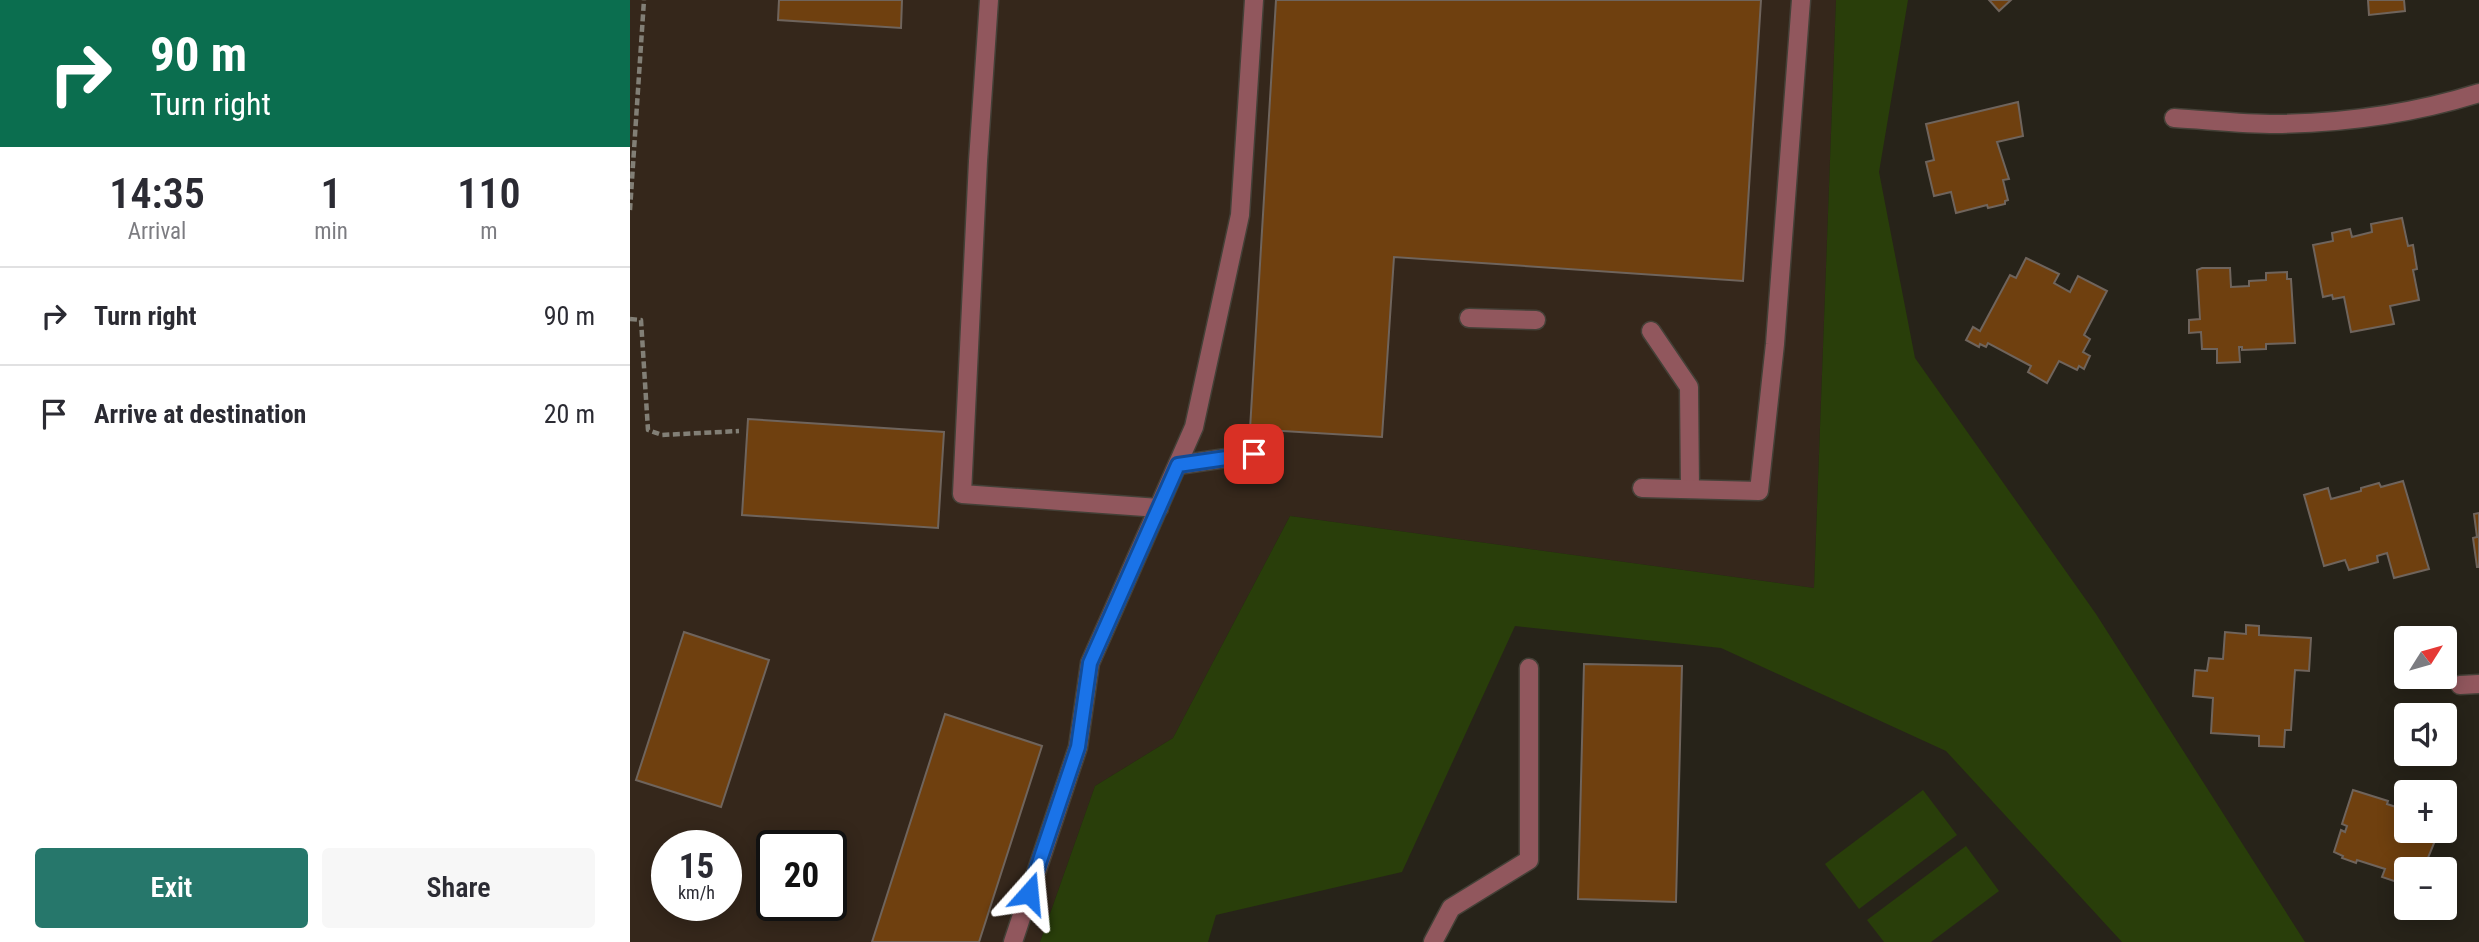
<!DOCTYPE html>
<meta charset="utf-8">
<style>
:root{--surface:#fff;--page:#f7f7f7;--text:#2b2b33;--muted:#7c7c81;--line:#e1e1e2;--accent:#26776b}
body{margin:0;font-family:"Roboto Condensed",sans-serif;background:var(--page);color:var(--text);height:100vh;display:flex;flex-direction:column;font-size:26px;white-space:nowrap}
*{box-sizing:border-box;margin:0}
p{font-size:23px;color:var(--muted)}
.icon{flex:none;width:38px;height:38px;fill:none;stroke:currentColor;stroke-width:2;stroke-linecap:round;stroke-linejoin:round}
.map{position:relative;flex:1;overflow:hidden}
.panel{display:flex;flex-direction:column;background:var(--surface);width:630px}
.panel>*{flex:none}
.guide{background:#0b6e4f;color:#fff;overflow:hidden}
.needle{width:46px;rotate:53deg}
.fabs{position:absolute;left:1764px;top:626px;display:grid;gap:14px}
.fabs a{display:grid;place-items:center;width:63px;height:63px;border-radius:7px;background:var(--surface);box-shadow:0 4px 18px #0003;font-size:35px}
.speed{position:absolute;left:21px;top:830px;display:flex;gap:14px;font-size:35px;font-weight:700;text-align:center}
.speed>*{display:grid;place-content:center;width:91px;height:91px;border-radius:50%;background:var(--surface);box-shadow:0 4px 18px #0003;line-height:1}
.speed small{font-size:18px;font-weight:400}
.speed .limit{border:4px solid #111;border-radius:10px;background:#fff;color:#111}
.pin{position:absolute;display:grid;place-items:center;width:60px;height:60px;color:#fff;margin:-30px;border-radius:14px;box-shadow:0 4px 10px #0006}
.me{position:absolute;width:77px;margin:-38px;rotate:18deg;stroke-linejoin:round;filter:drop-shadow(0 0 5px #0008)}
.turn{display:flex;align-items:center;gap:24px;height:147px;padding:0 35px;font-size:32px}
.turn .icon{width:91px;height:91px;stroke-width:2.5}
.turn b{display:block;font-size:49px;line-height:60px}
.eta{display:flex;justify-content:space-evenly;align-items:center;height:119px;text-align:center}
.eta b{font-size:42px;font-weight:600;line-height:49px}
.button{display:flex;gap:14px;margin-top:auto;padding:14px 35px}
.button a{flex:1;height:80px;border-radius:7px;background:var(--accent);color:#fff;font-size:28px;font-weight:600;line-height:80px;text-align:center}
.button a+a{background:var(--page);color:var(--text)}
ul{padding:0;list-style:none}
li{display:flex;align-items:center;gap:21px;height:98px;padding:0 35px;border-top:2px solid var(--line)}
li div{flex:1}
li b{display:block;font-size:26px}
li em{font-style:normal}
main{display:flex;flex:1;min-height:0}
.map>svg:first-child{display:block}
</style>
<main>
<section class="panel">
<div class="guide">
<div class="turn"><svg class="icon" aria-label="right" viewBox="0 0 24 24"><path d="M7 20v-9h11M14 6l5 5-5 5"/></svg><div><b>90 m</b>Turn right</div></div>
</div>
<div class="eta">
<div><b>14:35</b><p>Arrival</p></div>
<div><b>1</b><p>min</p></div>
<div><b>110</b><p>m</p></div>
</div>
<ul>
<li><svg class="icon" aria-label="right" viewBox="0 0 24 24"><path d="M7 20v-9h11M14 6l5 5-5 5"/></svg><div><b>Turn right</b></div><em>90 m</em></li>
<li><svg class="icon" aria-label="arrive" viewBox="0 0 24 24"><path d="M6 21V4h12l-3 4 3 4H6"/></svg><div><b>Arrive at destination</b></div><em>20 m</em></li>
</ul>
<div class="button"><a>Exit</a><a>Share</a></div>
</section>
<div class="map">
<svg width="1849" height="942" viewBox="0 0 1849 942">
<rect width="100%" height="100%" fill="#272319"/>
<path fill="#35271b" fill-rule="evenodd" d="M0 0H1206L1184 588 660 516 543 738 465 786 410 942H0ZM37 845H96V905H37ZM142 845H201V905H142Z"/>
<g fill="#293e0a">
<polygon points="1206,0 1278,0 1249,172 1285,358 1466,614 1675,942 1492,942 1316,751 1091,648 885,626 772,872 586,915 578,942 410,942 465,786 543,738 660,516 1184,588"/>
<polygon points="1293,790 1327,835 1229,909 1195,864"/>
<polygon points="1336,846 1369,891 1301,942 1254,942 1237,920"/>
</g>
<g fill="#6f400f" stroke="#6f645c" stroke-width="2">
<polygon points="149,0 272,0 271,28 148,20"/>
<polygon points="646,0 1131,0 1113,281 764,257 752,437 620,429"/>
<polygon points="1359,0 1381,0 1369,11"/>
<polygon points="1738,0 1774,0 1775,11 1739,15"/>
<polygon points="1388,102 1393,136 1367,142 1379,179 1373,180 1378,200 1375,201 1375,204 1358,208 1357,205 1326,213 1321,192 1304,196 1296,162 1304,160 1296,124"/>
<polygon points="1772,218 1778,246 1783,245 1787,269 1783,270 1789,300 1760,306 1764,324 1721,332 1714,297 1703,299 1702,295 1693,297 1683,245 1703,241 1702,233 1720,229 1722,237 1742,232 1741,224"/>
<polygon points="1396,258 1429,274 1424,283 1440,292 1448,276 1477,291 1454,335 1460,339 1453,352 1460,356 1454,369 1449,366 1447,370 1429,361 1417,383 1398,372 1401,366 1358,343 1356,347 1350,344 1349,347 1336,340 1343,327 1350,331 1380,275 1386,278"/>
<polygon points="1572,268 1600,268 1601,287 1619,286 1619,281 1636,280 1636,273 1657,272 1657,279 1661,279 1665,343 1636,344 1636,349 1612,350 1612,347 1609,347 1610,362 1587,363 1587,349 1572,349 1571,332 1559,333 1559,320 1570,319 1567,270"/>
<polygon points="118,419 314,432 308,528 112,515"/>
<polygon points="1773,481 1799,569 1764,578 1757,553 1747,556 1748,562 1719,570 1715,560 1694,566 1674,495 1698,488 1701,499 1731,491 1731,488 1749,483 1751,487"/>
<polygon points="1849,513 1849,567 1847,567 1843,538 1847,537 1844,514"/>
<polygon points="1616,625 1629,626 1629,635 1681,638 1679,671 1665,670 1661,730 1655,730 1654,747 1629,746 1629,736 1581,733 1583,698 1563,696 1565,670 1577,671 1579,658 1593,659 1595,632 1616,634"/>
<polygon points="54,632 139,660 91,807 6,780"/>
<polygon points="954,664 1052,666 1046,902 948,899"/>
<polygon points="315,714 412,746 349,942 242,942"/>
<polygon points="1723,790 1758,801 1757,804 1775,810 1776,807 1776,831 1809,831 1793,870 1776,870 1776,885 1752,877 1755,869 1727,860 1726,863 1712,858 1713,856 1704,852 1711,830 1715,832 1717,826 1712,824"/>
</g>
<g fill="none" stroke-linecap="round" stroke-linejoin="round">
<g stroke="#444037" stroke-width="21">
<g id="service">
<polyline points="359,0 348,161 332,494 529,508"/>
<polyline points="839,318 906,320"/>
<polyline points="1021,331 1059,387 1060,489"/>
<polyline points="548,465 624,454"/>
<polyline points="1012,488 1129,491 1145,344 1171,0"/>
<polyline points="383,942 448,747 460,663 564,427 610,215 624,0"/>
</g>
</g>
<g stroke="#444037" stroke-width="21">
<g id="minor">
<path d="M1544 118C1578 120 1612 124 1646 124 1714 123 1785 113 1849 93"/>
<polyline points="1830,685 1849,684"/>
<polyline points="803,942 821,908 899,860 899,668"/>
</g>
</g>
<g stroke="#827f76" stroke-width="4.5" stroke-dasharray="7 3.5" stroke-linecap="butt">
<polyline points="0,210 14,0"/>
<polyline points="0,319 11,320 18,430 32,435 109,431"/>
</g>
<use href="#service" stroke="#91575d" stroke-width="18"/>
<use href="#minor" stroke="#91575d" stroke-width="18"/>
</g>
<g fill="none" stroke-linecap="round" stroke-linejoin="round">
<g stroke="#114b97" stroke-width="18">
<polyline id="route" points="399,893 448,747 460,663 548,465 624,454"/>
</g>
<use href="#route" stroke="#1a73e8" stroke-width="12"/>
</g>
</svg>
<div class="fabs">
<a><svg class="needle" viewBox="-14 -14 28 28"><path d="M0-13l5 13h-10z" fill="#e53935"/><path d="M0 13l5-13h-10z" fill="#7c7c81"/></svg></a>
<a><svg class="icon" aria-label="sound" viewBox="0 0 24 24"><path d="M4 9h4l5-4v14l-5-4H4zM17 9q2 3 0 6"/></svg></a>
<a>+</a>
<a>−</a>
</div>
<div class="speed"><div>15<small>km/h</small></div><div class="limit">20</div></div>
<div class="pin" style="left:624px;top:454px;background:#d93025"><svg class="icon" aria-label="arrive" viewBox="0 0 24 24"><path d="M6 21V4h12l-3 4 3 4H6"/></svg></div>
<svg class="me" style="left:399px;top:893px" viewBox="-20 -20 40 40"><path d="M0-17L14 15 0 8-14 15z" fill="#1a73e8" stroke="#fff" stroke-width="4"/></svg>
</div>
</main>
